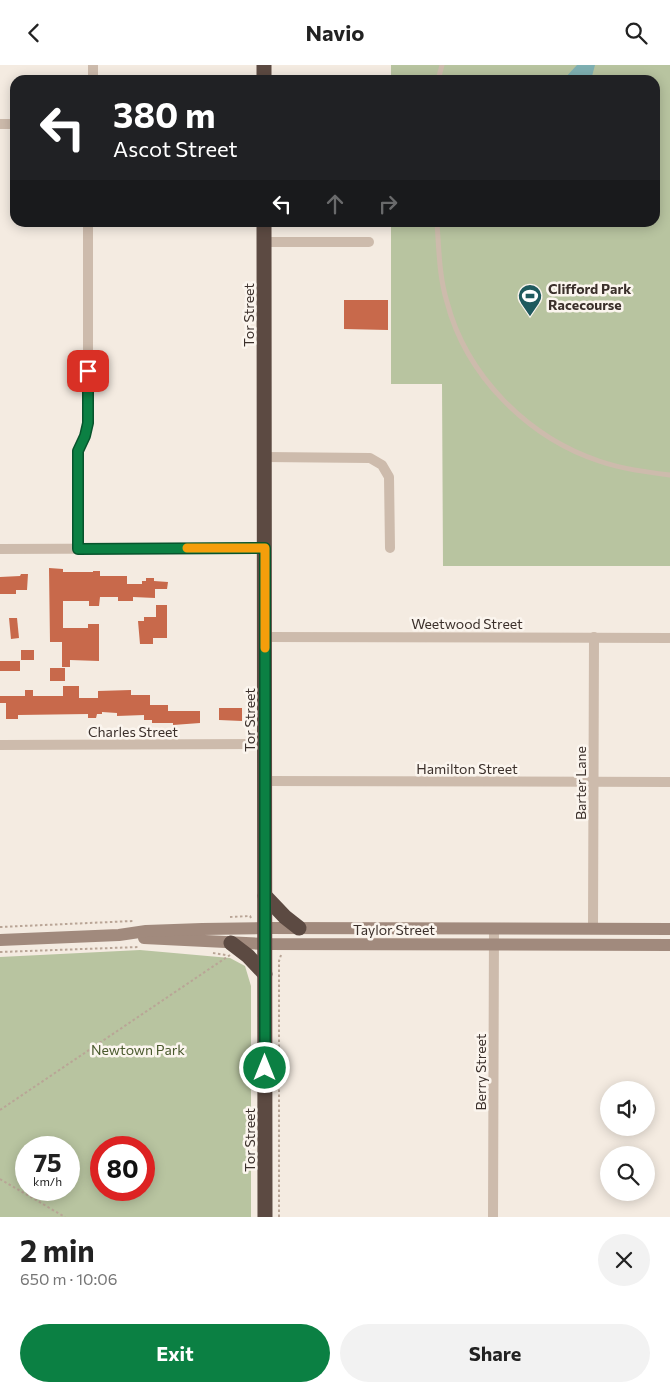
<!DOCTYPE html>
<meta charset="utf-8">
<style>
:root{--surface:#fff;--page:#f2f2f2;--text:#222;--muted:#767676;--accent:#0b8043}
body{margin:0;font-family:Commissioner,sans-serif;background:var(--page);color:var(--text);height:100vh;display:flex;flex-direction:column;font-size:19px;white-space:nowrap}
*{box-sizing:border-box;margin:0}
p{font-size:16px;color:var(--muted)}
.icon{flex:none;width:28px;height:28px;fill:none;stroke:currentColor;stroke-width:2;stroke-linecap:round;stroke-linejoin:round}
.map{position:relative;height:1152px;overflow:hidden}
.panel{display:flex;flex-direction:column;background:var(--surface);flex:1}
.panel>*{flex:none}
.banner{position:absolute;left:10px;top:10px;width:650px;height:152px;border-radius:15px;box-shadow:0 2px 12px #0003;background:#202124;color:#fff;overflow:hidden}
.controls{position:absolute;left:600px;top:1016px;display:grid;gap:10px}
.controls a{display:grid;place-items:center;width:55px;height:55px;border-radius:50%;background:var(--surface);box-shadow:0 2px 12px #0003;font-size:25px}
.speed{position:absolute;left:15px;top:1071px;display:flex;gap:10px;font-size:25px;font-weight:700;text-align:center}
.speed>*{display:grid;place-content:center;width:65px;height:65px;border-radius:50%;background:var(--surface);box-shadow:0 2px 12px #0003;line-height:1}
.speed small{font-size:12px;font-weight:400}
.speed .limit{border:8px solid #d22;background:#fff;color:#111}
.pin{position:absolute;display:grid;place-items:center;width:42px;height:42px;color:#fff;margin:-21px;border-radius:10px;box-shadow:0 2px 8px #0006}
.me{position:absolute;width:55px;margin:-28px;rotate:0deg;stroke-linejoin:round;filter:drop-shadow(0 0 4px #0008)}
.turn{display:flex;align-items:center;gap:18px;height:105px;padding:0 20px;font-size:22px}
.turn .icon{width:65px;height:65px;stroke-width:2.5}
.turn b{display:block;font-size:35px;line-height:42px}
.lanes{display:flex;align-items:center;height:48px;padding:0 20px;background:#0003;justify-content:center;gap:25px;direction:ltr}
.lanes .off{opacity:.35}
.round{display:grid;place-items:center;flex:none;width:52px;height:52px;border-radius:26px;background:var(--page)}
.headline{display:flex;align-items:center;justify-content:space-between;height:85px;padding:0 20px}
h1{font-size:30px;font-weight:700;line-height:38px}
.cta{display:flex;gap:10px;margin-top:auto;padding:10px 20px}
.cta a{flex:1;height:58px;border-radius:30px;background:var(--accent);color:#fff;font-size:20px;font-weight:700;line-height:58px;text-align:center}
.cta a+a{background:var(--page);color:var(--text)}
header{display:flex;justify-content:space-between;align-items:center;height:65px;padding:0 20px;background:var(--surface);font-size:22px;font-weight:700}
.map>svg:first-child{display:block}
</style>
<header><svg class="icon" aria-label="back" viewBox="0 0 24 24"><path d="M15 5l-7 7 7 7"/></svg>Navio<svg class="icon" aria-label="search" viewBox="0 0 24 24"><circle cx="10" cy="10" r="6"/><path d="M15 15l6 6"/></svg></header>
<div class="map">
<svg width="670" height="1152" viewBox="0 0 670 1152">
<rect width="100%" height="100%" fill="#f4ebe1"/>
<g fill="#b8c4a0" fill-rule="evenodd">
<polygon points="391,0 670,0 670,501 443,501 442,319 391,319 391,158 655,158 655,15 391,15"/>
<path d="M140 885 230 893 245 901 251 921V1152H0V892ZM26 1082H69V1125H26ZM101 1082H144V1125H101Z"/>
</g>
<polygon fill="#7fb0b2" points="577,0 595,0 591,15 563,15"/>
<g fill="#c8694b">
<polygon points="344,235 388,235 388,265 344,264"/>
<polygon points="49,503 63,504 63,507 93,507 93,506 100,506 100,511 127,511 127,519 142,519 142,516 146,516 146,513 154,513 154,516 168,517 167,524 155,524 155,533 133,532 133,536 118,536 118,532 100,532 99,541 89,541 89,536 63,536 63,563 88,563 88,559 99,559 99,596 70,595 70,602 62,602 62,577 50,577"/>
<polygon points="21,509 28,509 27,525 16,525 16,529 0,529 0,512 20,511"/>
<polygon points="156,540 167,540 167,573 153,573 153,579 140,579 138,556 144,556 144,552 156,552"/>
<polygon points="9,553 17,553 19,573 11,574"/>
<rect x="21" y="585" width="13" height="10"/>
<rect x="0" y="596" width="20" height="10"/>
<rect x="50" y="603" width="15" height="13"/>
<polygon points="63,621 79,621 79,633 98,633 98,626 131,625 131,630 150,630 150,640 168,640 168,646 200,646 200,658 173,660 173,658 152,658 152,655 144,655 144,650 117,651 117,648 102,647 102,649 97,649 96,653 88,653 88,649 18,650 18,654 6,654 6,638 0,638 0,631 25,631 25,625 33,625 33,631 63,631"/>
<polygon points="219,643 242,643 242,656 219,655"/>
</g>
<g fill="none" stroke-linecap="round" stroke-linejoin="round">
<g stroke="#b9a596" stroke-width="2" stroke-dasharray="2.5 2.5" stroke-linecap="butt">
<polyline points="230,852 250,851 251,853"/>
<polyline points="0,862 133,856"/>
<polyline points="0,887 139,882"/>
<polyline points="213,888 226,890"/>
<polyline points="0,1045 230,890"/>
<polyline points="0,1114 65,1152"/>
<polyline points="279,1152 279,896 281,890"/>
</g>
<g stroke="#cdbbac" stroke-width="5">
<polyline points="438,15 442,0"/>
<path d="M437 158C439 184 439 211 447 237 466 310 527 372 599 396 622 404 646 407 670 410"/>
</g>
<g stroke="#cdbbac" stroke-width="10">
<polyline points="93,15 93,0"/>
<polyline points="0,59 15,59"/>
<polyline points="264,177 369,177"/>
<polyline points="265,392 370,393 382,400 389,412 390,483"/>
<polyline points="0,484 265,483"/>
<polyline points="78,484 78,386 85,371 88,358 88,158"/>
<polyline points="265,572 670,573"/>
<polyline points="0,680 265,679"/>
<polyline points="265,716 670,717"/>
<polyline points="593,863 594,572"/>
<polyline points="493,1152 494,863"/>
</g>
<g stroke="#a18a7d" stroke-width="12">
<polyline points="144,873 264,879 670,880"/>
<polyline points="0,875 119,870 146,866 202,864 265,863 670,864"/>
</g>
<g stroke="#5c4a42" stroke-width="15">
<polyline points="264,0 264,15"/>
<polyline points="264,158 265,1152"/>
<polyline points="265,831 285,852 299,863"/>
<polyline points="231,878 248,891 265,909"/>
</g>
</g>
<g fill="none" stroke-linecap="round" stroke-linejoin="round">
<g stroke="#07532c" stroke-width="12">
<polyline id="route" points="88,306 88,358 85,371 78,386 78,484 265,483 265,1003"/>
</g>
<use href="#route" stroke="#0b8043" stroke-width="9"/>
<polyline stroke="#f59e0b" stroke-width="9" points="187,483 265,483 265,583"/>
</g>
<defs>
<g id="stadium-pin" transform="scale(1.25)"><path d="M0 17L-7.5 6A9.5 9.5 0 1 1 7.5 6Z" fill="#1f5a5e" stroke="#fbf5ee"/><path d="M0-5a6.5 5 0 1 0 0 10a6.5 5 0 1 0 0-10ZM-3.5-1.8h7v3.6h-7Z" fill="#fff"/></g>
</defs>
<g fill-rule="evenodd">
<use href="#stadium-pin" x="530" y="231"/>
</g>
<g text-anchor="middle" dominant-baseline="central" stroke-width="5" stroke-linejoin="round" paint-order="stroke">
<g font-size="14" font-weight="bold" fill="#3b302b" stroke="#fbf5ee" text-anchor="start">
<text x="548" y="223">Clifford Park<tspan x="548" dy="16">Racecourse</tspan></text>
</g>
<g font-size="14" fill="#3b302b" stroke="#fbf5ee">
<text transform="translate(248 250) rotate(-90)">Tor Street</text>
<text x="467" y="558">Weetwood Street</text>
<text transform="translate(249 655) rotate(-90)">Tor Street</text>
<text x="133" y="666">Charles Street</text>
<text x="467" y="703">Hamilton Street</text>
<text transform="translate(580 718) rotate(-90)">Barter Lane</text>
<text x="394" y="864">Taylor Street</text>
<text transform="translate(480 1007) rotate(-90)">Berry Street</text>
<text transform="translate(249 1075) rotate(-90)">Tor Street</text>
</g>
<g font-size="14" fill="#4a5a2e" stroke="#fbf5ee">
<text x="138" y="984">Newtown Park</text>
</g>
</g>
</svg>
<div class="controls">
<a><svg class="icon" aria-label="sound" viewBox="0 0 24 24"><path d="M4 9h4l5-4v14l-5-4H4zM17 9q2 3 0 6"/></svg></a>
<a><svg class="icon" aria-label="search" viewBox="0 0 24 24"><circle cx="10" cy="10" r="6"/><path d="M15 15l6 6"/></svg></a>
</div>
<div class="speed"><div>75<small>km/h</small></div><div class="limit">80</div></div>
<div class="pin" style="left:88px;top:306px;background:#d93025"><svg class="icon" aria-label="arrive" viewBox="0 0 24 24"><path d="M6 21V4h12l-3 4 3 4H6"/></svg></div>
<svg class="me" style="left:265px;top:1003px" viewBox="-20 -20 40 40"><circle r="17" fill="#0b8043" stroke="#fff" stroke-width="3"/><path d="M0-11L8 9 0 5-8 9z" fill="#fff"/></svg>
<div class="banner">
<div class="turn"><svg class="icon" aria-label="left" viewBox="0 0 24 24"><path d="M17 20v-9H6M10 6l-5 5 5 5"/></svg><div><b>380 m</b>Ascot Street</div></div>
<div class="lanes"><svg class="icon" aria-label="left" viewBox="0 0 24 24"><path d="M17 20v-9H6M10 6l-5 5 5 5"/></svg><svg class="icon off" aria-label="ahead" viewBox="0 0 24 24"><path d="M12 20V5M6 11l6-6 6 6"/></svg><svg class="icon off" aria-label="right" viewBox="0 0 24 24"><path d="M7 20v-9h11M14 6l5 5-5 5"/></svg></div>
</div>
</div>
<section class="panel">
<div class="headline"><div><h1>2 min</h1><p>650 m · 10:06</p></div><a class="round"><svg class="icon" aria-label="close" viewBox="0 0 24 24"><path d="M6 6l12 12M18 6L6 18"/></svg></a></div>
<div class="cta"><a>Exit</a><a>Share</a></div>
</section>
